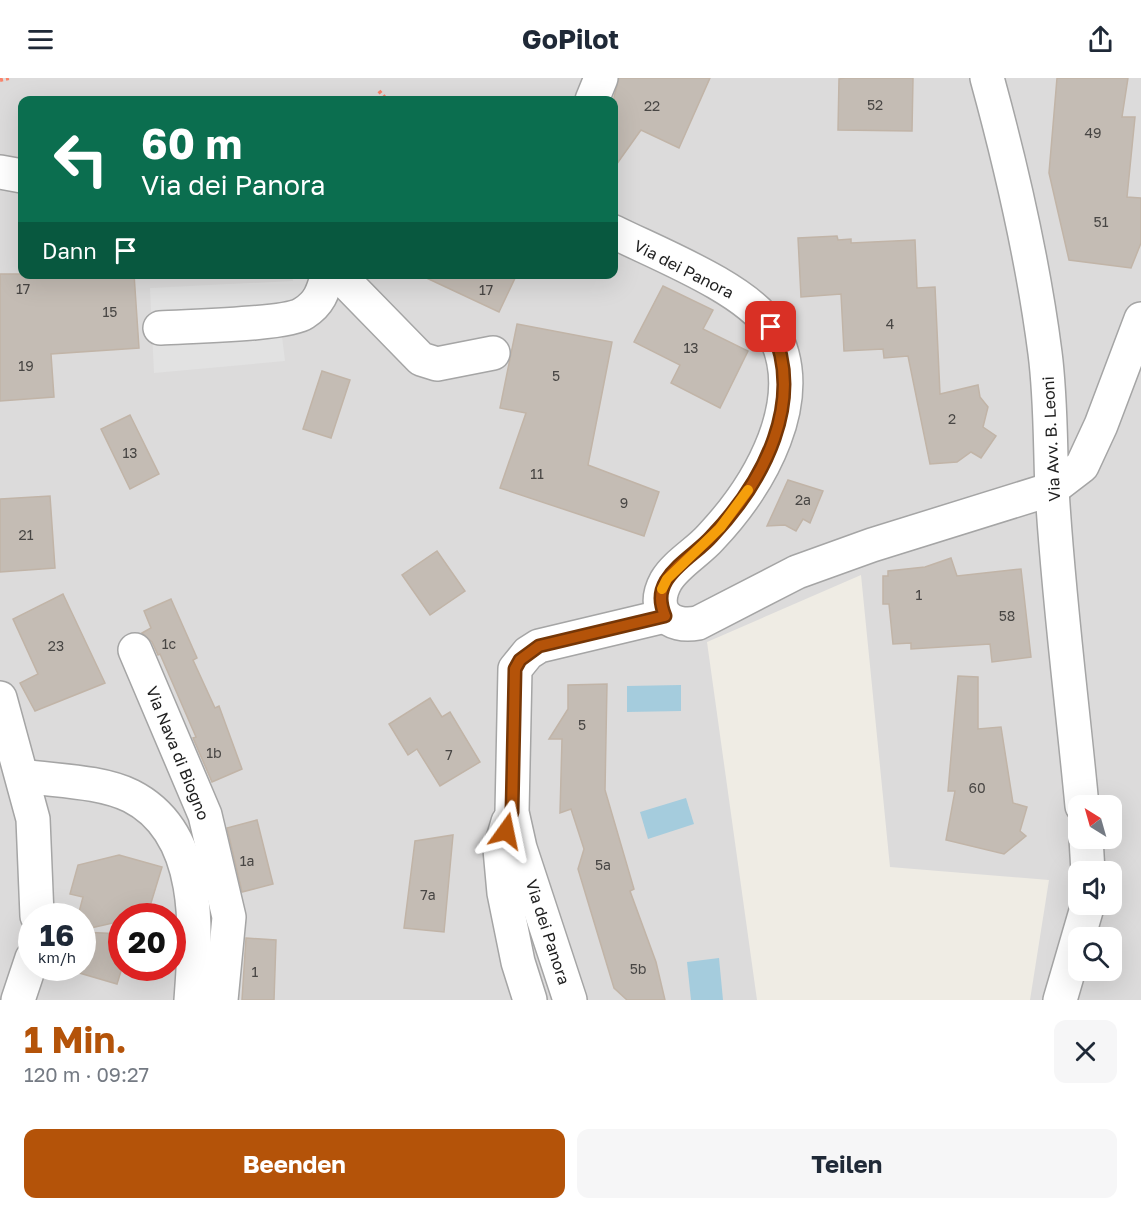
<!DOCTYPE html>
<html lang="de">
<meta charset="utf-8">
<style>
:root{--surface:#fff;--page:#f6f6f7;--text:#1f2937;--muted:#747a83;--accent:#b45309}
body{margin:0;font-family:"Golos Text",sans-serif;background:var(--page);color:var(--text);height:100vh;display:flex;flex-direction:column;font-size:22px;white-space:nowrap}
*{box-sizing:border-box;margin:0}
p{font-size:20px;color:var(--muted)}
.icon{flex:none;width:33px;height:33px;fill:none;stroke:currentColor;stroke-width:2;stroke-linecap:round;stroke-linejoin:round}
.map{position:relative;height:922px;overflow:hidden}
.details{display:flex;flex-direction:column;background:var(--surface);flex:1}
.details>*{flex:none}
.top-card{position:absolute;left:18px;top:18px;width:600px;height:183px;border-radius:12px;box-shadow:0 6px 24px #0002;background:#0b6e4f;color:#fff;overflow:hidden}
.needle{width:39px;rotate:323deg}
.tools{position:absolute;left:1068px;top:717px;display:grid;gap:12px}
.tools a{display:grid;place-items:center;width:54px;height:54px;border-radius:12px;background:var(--surface);box-shadow:0 6px 24px #0002;font-size:30px}
.speed{position:absolute;left:18px;top:825px;display:flex;gap:12px;font-size:30px;font-weight:700;text-align:center}
.speed>*{display:grid;place-content:center;width:78px;height:78px;border-radius:50%;background:var(--surface);box-shadow:0 6px 24px #0002;line-height:1}
.speed small{font-size:15px;font-weight:400}
.speed .limit{border:9px solid #d22;background:#fff;color:#111}
.pin{position:absolute;display:grid;place-items:center;width:51px;height:51px;color:#fff;margin:-26px;border-radius:12px;box-shadow:0 3px 9px #0006}
.me{position:absolute;width:66px;margin:-33px;rotate:12deg;stroke-linejoin:round;filter:drop-shadow(0 0 4px #0008)}
.turn{display:flex;align-items:center;gap:21px;height:126px;padding:0 24px;font-size:27px}
.turn .icon{width:78px;height:78px;stroke-width:2.5}
.turn b{display:block;font-size:42px;line-height:51px}
.then{display:flex;align-items:center;height:57px;padding:0 24px;background:#0003;gap:12px;font-size:22px}
.round{display:grid;place-items:center;flex:none;width:63px;height:63px;border-radius:12px;background:var(--page)}
.headline{display:flex;align-items:center;justify-content:space-between;height:102px;padding:0 24px}
h1{font-size:36px;font-weight:700;line-height:45px;color:var(--accent)}
.action{display:flex;gap:12px;margin-top:auto;padding:12px 24px}
.action a{flex:1;height:69px;border-radius:12px;background:var(--accent);color:#fff;font-size:24px;font-weight:700;line-height:69px;text-align:center}
.action a+a{background:var(--page);color:var(--text)}
header{display:flex;justify-content:space-between;align-items:center;height:78px;padding:0 24px;background:var(--surface);font-size:27px;font-weight:700}
.map>svg:first-child{display:block}
</style>
<header><svg class="icon" aria-label="menu" viewBox="0 0 24 24"><path d="M4 6h16M4 12h16M4 18h16"/></svg>GoPilot<svg class="icon" aria-label="share" viewBox="0 0 24 24"><path d="M12 15V3M7 8l5-5 5 5M5 13v7h14v-7"/></svg></header>
<div class="map">
<svg width="1141" height="922" viewBox="0 0 1141 922">
<rect width="100%" height="100%" fill="#efece4"/>
<path fill="#dcdbdb" fill-rule="evenodd" d="M0 0H1141V922H1030L1049 802 890 789 861 497 707 564 757 922H0ZM22 22H614V196H22ZM1078 728H1112V760H1078ZM1078 794H1112V826H1078ZM32 838H82V890H32ZM122 838H172V890H122ZM1078 860H1112V892H1078Z"/>
<polygon fill="#e2e2e2" points="292,197 328,197 280,242 285,283 154,295 150,210 293,203"/>
<g fill="#a5ccdd">
<polygon points="681,607 681,633 627,634 627,608"/>
<polygon points="686,720 694,746 648,761 640,734"/>
<polygon points="719,880 723,922 691,922 687,884"/>
</g>
<g fill="#c4bcb4" stroke="#c1b4a7" stroke-width="1.5">
<polygon points="619,0 710,0 679,70 641,52 614,90 614,19"/>
<polygon points="845,0 913,0 912,53 838,52 839,1"/>
<polygon points="1057,0 1128,0 1122,39 1135,39 1127,119 1141,120 1141,165 1131,190 1069,182 1049,95"/>
<polygon points="837,158 838,162 851,161 851,165 915,162 917,210 935,209 940,316 978,307 980,319 988,329 983,349 996,358 981,380 971,374 957,384 930,386 908,278 884,280 883,271 844,273 841,216 801,219 798,160"/>
<polygon points="0,196 134,196 139,270 51,276 54,319 0,323"/>
<polygon points="418,196 517,196 499,234"/>
<polygon points="663,208 713,232 703,251 748,273 720,330 671,305 680,287 634,264"/>
<polygon points="517,246 612,264 588,387 659,414 644,458 500,410 526,335 500,330"/>
<polygon points="322,293 350,302 331,360 303,351"/>
<polygon points="130,337 159,396 130,411 101,351"/>
<polygon points="788,402 823,413 810,445 803,441 796,453 785,447 767,448"/>
<polygon points="50,418 55,490 0,494 0,421"/>
<polygon points="437,473 465,513 430,537 402,497"/>
<polygon points="951,480 957,498 1021,491 1031,579 992,584 990,566 911,571 911,565 893,566 889,526 883,526 883,498 888,498 888,493 925,489"/>
<polygon points="63,516 105,605 35,633 20,605 38,596 13,541"/>
<polygon points="171,521 197,580 193,582 215,630 219,628 242,691 212,704 193,660 196,659 160,576 158,577 152,564 142,555 151,550 144,533"/>
<polygon points="958,598 978,599 978,651 1001,649 1013,725 1027,729 1020,753 1026,758 1004,776 946,762 955,713 948,713"/>
<polygon points="607,606 605,712 634,811 630,813 656,884 665,922 627,922 614,910 578,791 584,771 571,731 560,735 562,661 549,661 568,631 568,607"/>
<polygon points="430,620 442,639 450,634 480,684 440,708 417,671 408,677 389,646"/>
<polygon points="257,742 273,806 242,814 227,750"/>
<polygon points="453,757 444,854 404,850 415,763"/>
<polygon points="119,777 162,789 147,838 122,838 122,843 82,852 85,838 78,838 83,819 70,816 78,787"/>
<polygon points="82,854 122,856 122,890 117,906 69,892 70,890 82,890"/>
<polygon points="246,860 276,862 274,922 242,922"/>
</g>
<g fill="none" stroke-linecap="round" stroke-linejoin="round">
<g stroke="#a5a5a5" stroke-width="36">
<g id="minor">
<path d="M987 0C1012 91 1033 182 1045 275 1051 321 1050 366 1052 411 1058 517 1072 622 1082 728"/>
<polyline points="592,22 601,0"/>
<polyline points="0,94 22,98"/>
<path d="M614 154C656 175 748 211 771 250 812 320 759 408 711 459 698 474 676 486 666 503 650 532 669 551 698 545L797 494 872 467 1052 411 1082 388 1101 347 1141 241"/>
<polyline points="338,196 421,281 437,286 493,275"/>
<path d="M160 250C186 248 287 247 304 235 320 225 323 213 328 196"/>
<polyline points="135,572 205,737 229,839 221,922"/>
<polyline points="0,620 33,741 37,838"/>
<path d="M23 698C57 703 100 703 131 718 204 755 196 855 191 922"/>
<polyline points="508,744 500,771 504,815 518,884 530,922"/>
<polyline points="1086,760 1088,794"/>
<polyline points="18,922 32,880"/>
<polyline points="570,922 520,770 512,734 515,591 528,575 539,568 665,538"/>
<polyline points="1060,922 1088,826"/>
</g>
</g>
<g stroke="#f9836b" stroke-width="4" stroke-dasharray="3 3" stroke-linecap="butt">
<polyline points="0,2 9,0"/>
<polyline points="379,13 387,22"/>
</g>
<use href="#minor" stroke="#fff" stroke-width="33"/>
</g>
<g fill="none" stroke-linecap="round" stroke-linejoin="round">
<g stroke="#753606" stroke-width="15">
<path id="route" d="M506 753 512 734 515 591 520 582 539 568 665 538C660 525 659 515 666 503 677 485 699 473 712 458 764 403 806 323 771 249"/>
</g>
<use href="#route" stroke="#b45309" stroke-width="10"/>
<polyline stroke="#f59e0b" stroke-width="10" points="662,511 667,501 720,450 748,412"/>
</g>
<g text-anchor="middle" dominant-baseline="central" stroke-width="4.5" stroke-linejoin="round" paint-order="stroke">
<g font-size="14" fill="#484644">
<text x="875" y="26">52</text>
<text x="652" y="27">22</text>
<text x="1093" y="54">49</text>
<text x="1101" y="143">51</text>
<text x="23" y="210">17</text>
<text x="486" y="211">17</text>
<text x="110" y="233">15</text>
<text x="890" y="245">4</text>
<text x="691" y="269">13</text>
<text x="26" y="287">19</text>
<text x="556" y="297">5</text>
<text x="952" y="340">2</text>
<text x="130" y="374">13</text>
<text x="537" y="395">11</text>
<text x="803" y="421">2a</text>
<text x="624" y="424">9</text>
<text x="26" y="456">21</text>
<text x="919" y="516">1</text>
<text x="1007" y="537">58</text>
<text x="169" y="565">1c</text>
<text x="56" y="567">23</text>
<text x="582" y="646">5</text>
<text x="214" y="674">1b</text>
<text x="449" y="676">7</text>
<text x="977" y="709">60</text>
<text x="247" y="782">1a</text>
<text x="603" y="786">5a</text>
<text x="428" y="816">7a</text>
<text x="638" y="890">5b</text>
<text x="255" y="893">1</text>
</g>
<g font-size="16" fill="#1e1e1e" stroke="#fff">
<text transform="translate(684 191) rotate(27)">Via dei Panora</text>
<text transform="translate(1051 361) rotate(-93)">Via Avv. B. Leoni</text>
<text transform="translate(178 675) rotate(68)">Via Nava di Biogno</text>
<text transform="translate(548 854) rotate(72)">Via dei Panora</text>
</g>
</g>
</svg>
<div class="tools">
<a><svg class="needle" viewBox="-14 -14 28 28"><path d="M0-13l5 13h-10z" fill="#e53935"/><path d="M0 13l5-13h-10z" fill="#747a83"/></svg></a>
<a><svg class="icon" aria-label="sound" viewBox="0 0 24 24"><path d="M4 9h4l5-4v14l-5-4H4zM17 9q2 3 0 6"/></svg></a>
<a><svg class="icon" aria-label="search" viewBox="0 0 24 24"><circle cx="10" cy="10" r="6"/><path d="M15 15l6 6"/></svg></a>
</div>
<div class="speed"><div>16<small>km/h</small></div><div class="limit">20</div></div>
<div class="pin" style="left:771px;top:249px;background:#d93025"><svg class="icon" aria-label="arrive" viewBox="0 0 24 24"><path d="M6 21V4h12l-3 4 3 4H6"/></svg></div>
<svg class="me" style="left:506px;top:753px" viewBox="-20 -20 40 40"><path d="M0-17L14 15 0 8-14 15z" fill="#b45309" stroke="#fff" stroke-width="4"/></svg>
<div class="top-card">
<div class="turn"><svg class="icon" aria-label="left" viewBox="0 0 24 24"><path d="M17 20v-9H6M10 6l-5 5 5 5"/></svg><div><b>60 m</b>Via dei Panora</div></div>
<div class="then">Dann<svg class="icon" aria-label="arrive" viewBox="0 0 24 24"><path d="M6 21V4h12l-3 4 3 4H6"/></svg></div>
</div>
</div>
<section class="details">
<div class="headline"><div><h1>1 Min.</h1><p>120 m · 09:27</p></div><a class="round"><svg class="icon" aria-label="close" viewBox="0 0 24 24"><path d="M6 6l12 12M18 6L6 18"/></svg></a></div>
<div class="action"><a>Beenden</a><a>Teilen</a></div>
</section>
